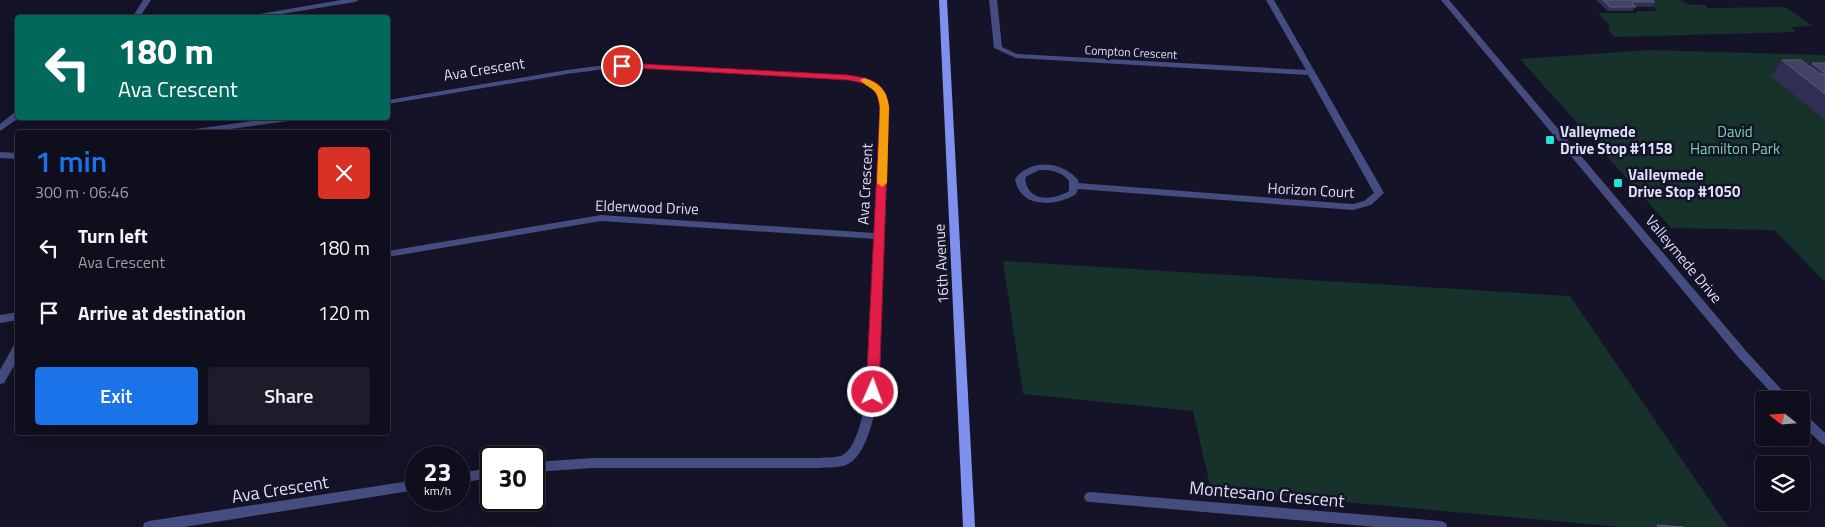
<!DOCTYPE html>
<meta charset="utf-8">
<style>
:root{--surface:#0f0e1d;--page:#1d1c2a;--text:#f1f3f6;--muted:#9b9ca4;--line:#2f2e3b;--accent:#1a73e8}
body{margin:0;font-family:"Titillium Web",sans-serif;background:var(--page);color:var(--text);height:100vh;display:flex;flex-direction:column;font-size:19px;white-space:nowrap}
*{box-sizing:border-box;margin:0}
p{font-size:16px;color:var(--muted)}
.icon{flex:none;width:28px;height:28px;fill:none;stroke:currentColor;stroke-width:2;stroke-linecap:round;stroke-linejoin:round}
.map{position:relative;flex:1;overflow:hidden}
.drawer{position:absolute;left:15px;top:130px;width:375px;height:305px;display:flex;flex-direction:column;background:var(--surface);border-radius:5px;box-shadow:0 5px 20px #0002,0 0 0 1px var(--line)}
.drawer>*{flex:none}
.top-card{position:absolute;left:15px;top:15px;width:375px;height:105px;border-radius:5px;box-shadow:0 5px 20px #0002,0 0 0 1px var(--line);background:#00695c;color:#fff;overflow:hidden}
.needle{width:32px;rotate:287deg}
.tools{position:absolute;left:1755px;top:391px;display:grid;gap:10px}
.tools a{display:grid;place-items:center;width:55px;height:55px;border-radius:5px;background:var(--surface);box-shadow:0 5px 20px #0002,0 0 0 1px var(--line);font-size:25px}
.speed{position:absolute;left:405px;top:446px;display:flex;gap:10px;font-size:25px;font-weight:700;text-align:center}
.speed>*{display:grid;place-content:center;width:65px;height:65px;border-radius:50%;background:var(--surface);box-shadow:0 5px 20px #0002,0 0 0 1px var(--line);line-height:1}
.speed small{font-size:12px;font-weight:400}
.speed .limit{border:2px solid #111;border-radius:8px;background:#fff;color:#111}
.pin{position:absolute;display:grid;place-items:center;width:42px;height:42px;color:#fff;margin:-21px;border:2px solid #fff;border-radius:50%;box-shadow:0 1px 5px #0007}
.me{position:absolute;width:55px;margin:-28px;rotate:2deg;stroke-linejoin:round;filter:drop-shadow(0 0 4px #0008)}
.turn{display:flex;align-items:center;gap:18px;height:105px;padding:0 20px;font-size:22px}
.turn .icon{width:65px;height:65px;stroke-width:2.5}
.turn b{display:block;font-size:35px;line-height:42px}
.round{display:grid;place-items:center;flex:none;width:52px;height:52px;border-radius:5px;background:var(--page)}
.head{display:flex;align-items:center;justify-content:space-between;height:85px;padding:0 20px}
h1{font-size:30px;font-weight:600;line-height:38px;color:var(--accent)}
.cta{display:flex;gap:10px;margin-top:auto;padding:10px 20px}
.cta a{flex:1;height:58px;border-radius:5px;background:var(--accent);color:#fff;font-size:20px;font-weight:600;line-height:58px;text-align:center}
.cta a+a{background:var(--page);color:var(--text)}
ul{padding:0;list-style:none}
li{display:flex;align-items:center;gap:15px;height:65px;padding:0 20px}
li div{flex:1}
li b{display:block;font-size:19px}
li em{font-style:normal}
.map>svg:first-child{display:block}
</style>
<div class="map">
<svg width="1825" height="527" viewBox="0 0 1825 527">
<rect width="100%" height="100%" fill="#141327"/>
<g fill="#17312b">
<polygon points="1647,0 1680,0 1691,5 1705,5 1708,8 1785,7 1813,26 1790,27 1796,32 1615,37 1608,30 1610,26 1598,13 1637,13 1636,11 1657,11"/>
<polygon points="1649,50 1825,55 1825,282 1774,230 1671,228 1520,59"/>
<polygon points="1003,261 1570,296 1728,527 1621,527 1211,490 1193,411 1023,394"/>
</g>
<g fill="none" stroke-linecap="round" stroke-linejoin="round">
<g fill="#444c80" fill-rule="evenodd">
<polygon points="341,0 359,0 355,2 257,18 237,18"/>
<path d="M989 0H997L1002 47 1017 54 1306 70 1266 0H1274L1384 193 1371 205 1353 210 1078 189 1076 194C1056 207 1020 209 1015 179 1031 158 1063 161 1079 181L1078 183 1353 204 1364 201 1374 193 1308 75 1016 58 994 48ZM1039 170C1051 170 1061 171 1069 181V191C1052 201 1028 202 1025 179L1027 176Z"/>
<path d="M621 63 848 76C864 78 877 81 887 95V171L879 392C875 412 867 457 846 465 839 468 827 467 819 468H593L534 472V462L593 458H819C826 457 837 458 843 455 858 446 864 409 867 392L875 239 601 221 388 257V251L601 215 875 233 879 171V95C870 85 861 82 848 80L621 67 567 74 388 104V100L567 70Z"/>
<polygon points="275,118 292,118 288,121 209,132 191,132 195,129"/>
<polygon points="0,152 18,153 18,159 0,158"/>
<polygon points="18,312 18,320 0,323 0,315"/>
<polygon points="18,344 18,359 4,383 0,384 0,370 14,345"/>
<polygon points="491,468 491,478 459,483 459,473"/>
<polygon points="416,480 416,490 184,527 143,527 144,523 149,521"/>
<polygon points="1090,492 1441,521 1446,523 1447,527 1376,527 1090,502 1086,501 1084,497 1086,493"/>
</g>
<g fill="#444c80" fill-rule="evenodd">
<polygon points="143,0 151,0 139,18 132,18"/>
<polygon points="1441,0 1449,0 1747,352 1791,400 1778,400 1739,358"/>
<polygon points="15,112 18,112 19,118 0,131 0,124"/>
<polygon points="1801,412 1805,414 1825,433 1825,445 1821,443 1801,424"/>
</g>
<polygon fill="#8090ef" fill-rule="evenodd" points="939,0 947,0 975,527 963,527"/>
</g>
<g fill="#302f53">
<polygon points="1596,0 1652,0 1655,2 1653,7 1635,7 1633,11 1608,11"/>
<polygon points="1782,60 1810,67 1812,63 1825,63 1825,120 1771,76"/>
</g>
<g fill="#434265" stroke="#5b5b7c">
<polygon points="1603,0 1652,0 1655,2 1631,2 1636,7 1610,7"/>
<polygon points="1782,60 1801,60 1820,74 1825,74 1825,94"/>
<polygon points="1812,63 1825,63 1825,73"/>
<polygon points="1657,525 1683,527 1658,527"/>
</g>
<path fill="#e11d48" stroke="#92132f" d="M622 63 848 75C872 79 885 81 889 107L879 392 877 396 873 397 866 392 880 107C877 85 868 84 848 80L618 67 617 66Z"/>
<path fill="#f59e0b" d="M864 78C880 83 887 91 889 107L887 183 882 187 877 183 880 107C877 87 873 92 860 80Z"/>
<g fill="#21e4d7" stroke="#141327" stroke-width="2">
<rect x="1545" y="135" width="10" height="10" rx="2.5"/>
<rect x="1613" y="178" width="10" height="10" rx="2.5"/>
</g>
<g text-anchor="middle" dominant-baseline="central" stroke-width="5" stroke-linejoin="round" paint-order="stroke">
<g font-size="12" fill="#dedffb" stroke="#141327">
<text transform="translate(1131 52) rotate(3)">Compton Crescent</text>
</g>
<g font-size="15" fill="#dedffb" stroke="#141327">
<text transform="translate(484 69) rotate(-9)">Ava Crescent</text>
<text transform="translate(865 184) rotate(-87)">Ava Crescent</text>
<text transform="translate(1311 190) rotate(3)">Horizon Court</text>
<text transform="translate(647 207) rotate(2)">Elderwood Drive</text>
<text transform="translate(1684 259) rotate(50)">Valleymede Drive</text>
<text transform="translate(941 264) rotate(-93)">16th Avenue</text>
</g>
<g font-size="15" font-weight="bold" fill="#dedffb" stroke="#141327" text-anchor="start">
<text x="1560" y="131">Valleymede<tspan x="1560" dy="17">Drive Stop #1158</tspan></text>
<text x="1628" y="174">Valleymede<tspan x="1628" dy="17">Drive Stop #1050</tspan></text>
</g>
<g font-size="15" fill="#72d3aa" stroke="#141327">
<text x="1735" y="131">David<tspan x="1735" dy="17">Hamilton Park</tspan></text>
</g>
<g font-size="18" fill="#dedffb" stroke="#141327">
<text transform="translate(280 489) rotate(-9)">Ava Crescent</text>
<text transform="translate(1267 494) rotate(5)">Montesano Crescent</text>
</g>
</g>
</svg>
<div class="tools">
<a><svg class="needle" viewBox="-14 -14 28 28"><path d="M0-13l5 13h-10z" fill="#e53935"/><path d="M0 13l5-13h-10z" fill="#9b9ca4"/></svg></a>
<a><svg class="icon" aria-label="layers" viewBox="0 0 24 24"><path d="M12 4l9 5-9 5-9-5zM3 14l9 5 9-5"/></svg></a>
</div>
<div class="speed"><div>23<small>km/h</small></div><div class="limit">30</div></div>
<div class="pin" style="left:622px;top:66px;background:#d93025"><svg class="icon" aria-label="arrive" viewBox="0 0 24 24"><path d="M6 21V4h12l-3 4 3 4H6"/></svg></div>
<svg class="me" style="left:873px;top:392px" viewBox="-20 -20 40 40"><circle r="17" fill="#e11d48" stroke="#fff" stroke-width="3"/><path d="M0-11L8 9 0 5-8 9z" fill="#fff"/></svg>
<div class="top-card">
<div class="turn"><svg class="icon" aria-label="left" viewBox="0 0 24 24"><path d="M17 20v-9H6M10 6l-5 5 5 5"/></svg><div><b>180 m</b>Ava Crescent</div></div>
</div>
<section class="drawer">
<div class="head"><div><h1>1 min</h1><p>300 m · 06:46</p></div><a class="round" style="background:#d93025;color:#fff"><svg class="icon" aria-label="close" viewBox="0 0 24 24"><path d="M6 6l12 12M18 6L6 18"/></svg></a></div>
<ul>
<li><svg class="icon" aria-label="left" viewBox="0 0 24 24"><path d="M17 20v-9H6M10 6l-5 5 5 5"/></svg><div><b>Turn left</b><p>Ava Crescent</p></div><em>180 m</em></li>
<li><svg class="icon" aria-label="arrive" viewBox="0 0 24 24"><path d="M6 21V4h12l-3 4 3 4H6"/></svg><div><b>Arrive at destination</b></div><em>120 m</em></li>
</ul>
<div class="cta"><a>Exit</a><a>Share</a></div>
</section>
</div>
